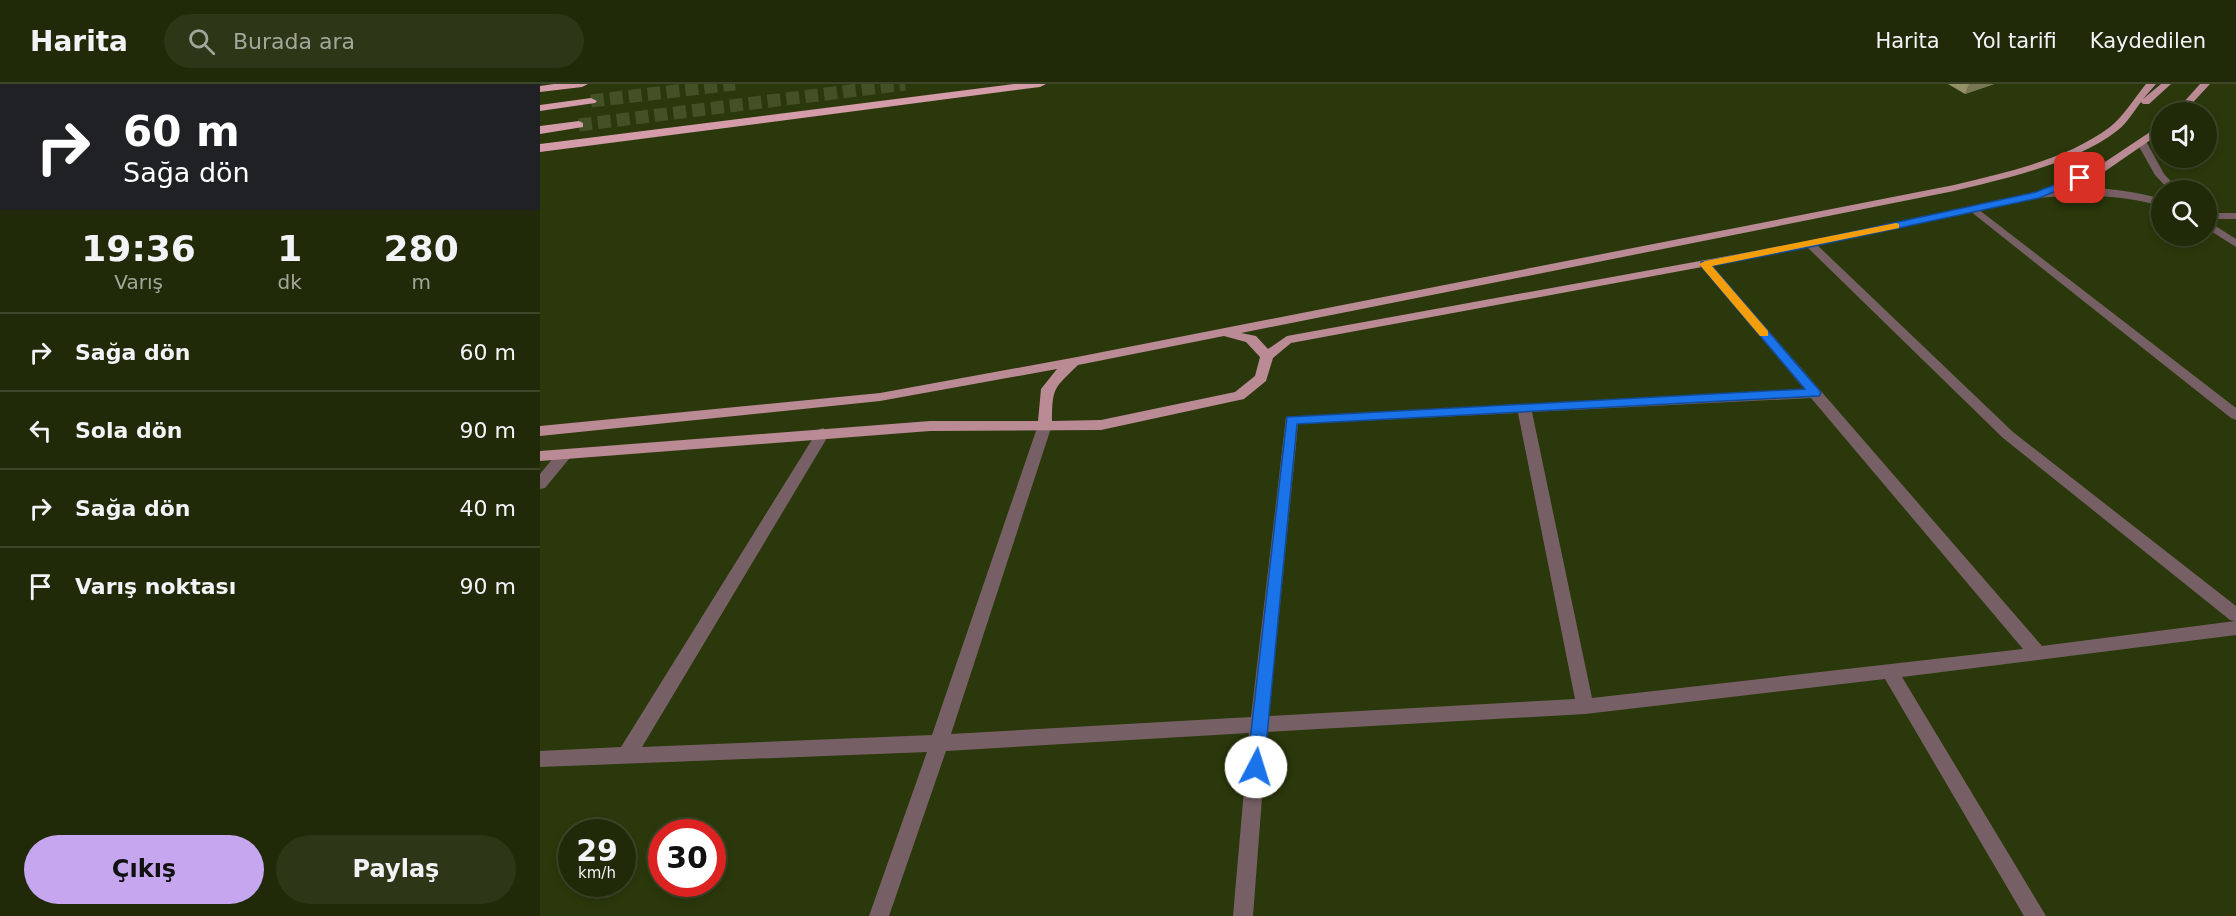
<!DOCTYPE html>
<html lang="tr">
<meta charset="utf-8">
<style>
:root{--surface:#202a08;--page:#2d3616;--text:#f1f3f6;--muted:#a2a79c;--line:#3d4629;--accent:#c7a6f0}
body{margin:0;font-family:"DejaVu Sans",sans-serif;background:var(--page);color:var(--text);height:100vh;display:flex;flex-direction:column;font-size:22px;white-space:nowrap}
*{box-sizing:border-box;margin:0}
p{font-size:20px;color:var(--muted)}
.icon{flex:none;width:33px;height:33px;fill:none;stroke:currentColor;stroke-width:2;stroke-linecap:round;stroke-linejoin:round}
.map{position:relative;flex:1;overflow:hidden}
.drawer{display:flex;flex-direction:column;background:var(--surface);width:540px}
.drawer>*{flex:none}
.top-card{background:#202124;color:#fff;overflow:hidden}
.controls{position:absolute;left:1611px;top:18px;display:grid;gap:12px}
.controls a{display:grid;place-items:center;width:66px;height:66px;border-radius:50%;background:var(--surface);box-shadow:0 3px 9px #0003,0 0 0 2px var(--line);font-size:30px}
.speed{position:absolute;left:18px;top:735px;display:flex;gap:12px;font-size:30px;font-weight:700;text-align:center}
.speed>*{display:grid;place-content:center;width:78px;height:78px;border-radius:50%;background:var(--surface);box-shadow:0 3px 9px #0003,0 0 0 2px var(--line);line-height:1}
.speed small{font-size:15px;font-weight:400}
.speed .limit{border:9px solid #d22;background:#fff;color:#111}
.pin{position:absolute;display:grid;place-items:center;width:51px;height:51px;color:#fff;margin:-26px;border-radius:12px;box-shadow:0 3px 9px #0006}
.me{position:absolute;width:66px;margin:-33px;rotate:5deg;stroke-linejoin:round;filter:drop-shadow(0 0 4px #0008)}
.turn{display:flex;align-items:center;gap:21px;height:126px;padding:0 24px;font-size:27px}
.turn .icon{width:78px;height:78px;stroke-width:2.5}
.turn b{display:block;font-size:42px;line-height:51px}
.eta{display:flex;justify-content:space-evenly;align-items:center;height:102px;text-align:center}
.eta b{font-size:36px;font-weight:600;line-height:42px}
.primary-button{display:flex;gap:12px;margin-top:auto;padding:12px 24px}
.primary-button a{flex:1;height:69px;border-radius:36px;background:var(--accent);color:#111;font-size:24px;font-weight:600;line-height:69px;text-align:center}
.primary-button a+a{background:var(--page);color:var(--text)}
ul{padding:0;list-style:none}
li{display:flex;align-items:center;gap:18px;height:78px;padding:0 24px;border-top:2px solid var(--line)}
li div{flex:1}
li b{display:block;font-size:22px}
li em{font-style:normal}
header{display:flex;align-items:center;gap:36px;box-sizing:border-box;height:84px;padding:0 30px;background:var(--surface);border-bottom:2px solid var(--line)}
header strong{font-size:28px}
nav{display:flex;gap:33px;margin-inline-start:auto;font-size:21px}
.search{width:420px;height:54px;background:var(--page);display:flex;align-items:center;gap:15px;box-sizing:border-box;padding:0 21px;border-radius:33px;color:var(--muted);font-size:22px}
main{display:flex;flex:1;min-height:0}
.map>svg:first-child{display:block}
</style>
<header>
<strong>Harita</strong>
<div class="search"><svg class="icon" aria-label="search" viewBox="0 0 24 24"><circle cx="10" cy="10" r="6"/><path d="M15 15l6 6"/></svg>Burada ara</div>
<nav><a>Harita</a><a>Yol tarifi</a><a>Kaydedilen</a></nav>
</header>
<main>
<section class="drawer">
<div class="top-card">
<div class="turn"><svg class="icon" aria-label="right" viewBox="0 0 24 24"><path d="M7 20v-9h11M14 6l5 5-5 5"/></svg><div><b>60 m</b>Sağa dön</div></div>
</div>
<div class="eta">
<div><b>19:36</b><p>Varış</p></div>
<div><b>1</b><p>dk</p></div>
<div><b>280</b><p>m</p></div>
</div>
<ul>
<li><svg class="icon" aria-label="right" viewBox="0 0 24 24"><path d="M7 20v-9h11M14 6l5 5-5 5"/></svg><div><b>Sağa dön</b></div><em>60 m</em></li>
<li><svg class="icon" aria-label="left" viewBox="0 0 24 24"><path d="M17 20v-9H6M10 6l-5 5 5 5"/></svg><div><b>Sola dön</b></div><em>90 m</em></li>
<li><svg class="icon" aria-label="right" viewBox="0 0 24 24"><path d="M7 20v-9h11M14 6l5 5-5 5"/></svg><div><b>Sağa dön</b></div><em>40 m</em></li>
<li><svg class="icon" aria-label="arrive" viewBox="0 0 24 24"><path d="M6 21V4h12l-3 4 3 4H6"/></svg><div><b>Varış noktası</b></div><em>90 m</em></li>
</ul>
<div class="primary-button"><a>Çıkış</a><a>Paylaş</a></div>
</section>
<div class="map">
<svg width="1696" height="832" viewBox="0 0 1696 832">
<rect width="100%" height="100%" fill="#2b380b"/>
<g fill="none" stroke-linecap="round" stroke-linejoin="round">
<g stroke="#445127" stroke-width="13" stroke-dasharray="13 6" stroke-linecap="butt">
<polyline points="51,17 195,0"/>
<polyline points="39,41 365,0"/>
</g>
<g fill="#776065" fill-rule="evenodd">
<polygon points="1598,57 1606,57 1624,90 1639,106 1629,106 1615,91 1597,59"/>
<path d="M1546 104C1572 104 1596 108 1622 115V122C1580 111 1542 110 1499 114L1494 111 1499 108Z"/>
<polygon points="1434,122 1696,324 1696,336 1691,334 1430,127 1430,123"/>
<rect x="1666" y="129" width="30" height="6"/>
<polygon points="1666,136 1696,155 1696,163 1666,144"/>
<path d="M1270 157 1274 158 1473 348 1696 522V551L1362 593 1506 832H1484L1345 595 1045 630 727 648 713 832H693L709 649 406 667 349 832H329L387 668 0 683V667L81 663 278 346 283 344 290 349 102 663 392 651 498 341 505 336 512 341 411 650 711 633 746 333 1264 305 1161 182V178H1169L1502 562 1695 537 1690 536 1463 354 1266 162V158ZM1271 314 1483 565 1052 614 992 328ZM978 329 1035 615 729 632 758 340Z"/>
<polygon points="24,366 29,367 31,371 29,375 5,404 0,405 0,390 19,367"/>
</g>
<g fill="#ba8b95" fill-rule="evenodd">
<path d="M1606 0H1616L1603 15 1621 0H1631L1609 20H1603L1601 18C1594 27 1587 39 1578 46 1537 79 1464 95 1414 107L701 249 716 252 728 265 747 252 1270 157 1496 108 1556 84 1622 40V48L1564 88 1499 114 1270 163 751 259 733 274 726 297 704 315 561 346 390 347 0 377V367L390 337H498L501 305 517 285 340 317 0 352V342L340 309 537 273 1414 101C1467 88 1526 76 1570 43 1584 32 1595 13 1606 0ZM684 252 706 258 720 273 715 292 695 308 561 336 512 337C512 302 515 304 538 281Z"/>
<polygon points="1660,0 1670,0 1644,28 1635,28"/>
</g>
<g fill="#d49ca9" fill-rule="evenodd">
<polygon points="14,0 48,0 42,3 0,8 0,2"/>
<polygon points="474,0 506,0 500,3 0,68 0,60"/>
<polygon points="51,14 57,17 55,19 0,27 0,21"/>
<polygon points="39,37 43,39 43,43 0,50 0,42"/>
</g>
</g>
<polygon fill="#959166" points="1408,0 1454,0 1425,10"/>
<polygon fill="#797653" points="1429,0 1454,0 1425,10"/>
<polygon fill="#1a73e8" stroke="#114b97" stroke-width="1.5" points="1540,91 1544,94 1543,96 1499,114 1270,163 1172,182 1279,306 1281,309 1279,312 757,340 724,683 722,688 716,690 710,688 707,683 747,333 1265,305 1161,182 1161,178 1270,157 1496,108"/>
<polygon fill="#f59e0b" points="1356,139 1359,140 1359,144 1172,182 1228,247 1228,252 1220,252 1159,180 1165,177"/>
</svg>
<div class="controls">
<a><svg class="icon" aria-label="sound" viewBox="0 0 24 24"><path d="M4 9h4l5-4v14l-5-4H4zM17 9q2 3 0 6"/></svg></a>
<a><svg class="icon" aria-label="search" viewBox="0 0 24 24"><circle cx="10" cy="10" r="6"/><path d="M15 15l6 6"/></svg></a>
</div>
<div class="speed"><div>29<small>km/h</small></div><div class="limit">30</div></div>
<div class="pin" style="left:1540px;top:94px;background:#d93025"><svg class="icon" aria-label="arrive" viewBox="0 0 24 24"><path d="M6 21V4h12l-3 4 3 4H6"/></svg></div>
<svg class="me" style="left:716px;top:683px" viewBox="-20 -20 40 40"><circle r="19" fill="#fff"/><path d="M0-13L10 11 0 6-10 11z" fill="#1a73e8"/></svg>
</div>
</main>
